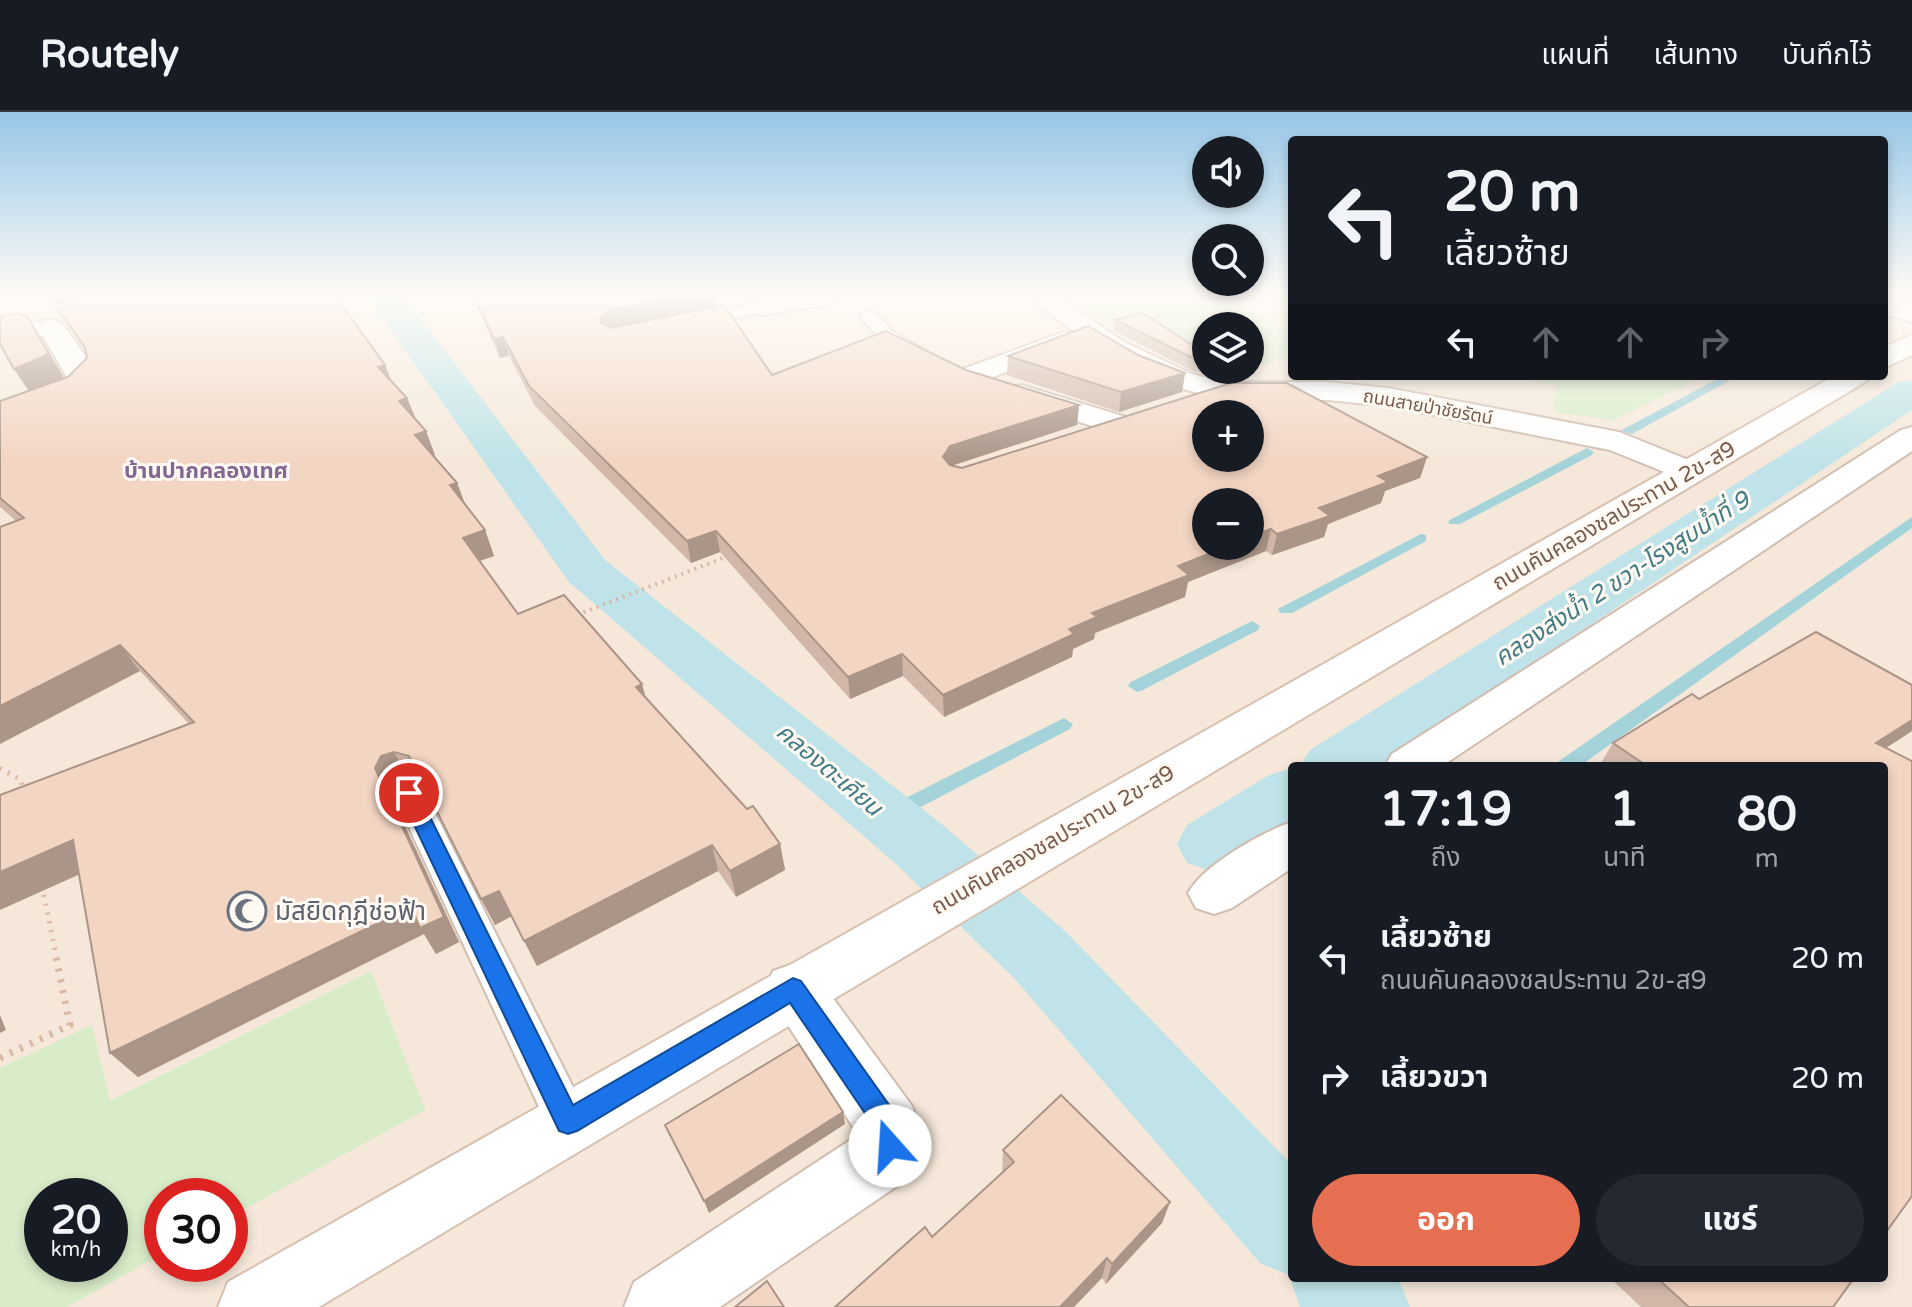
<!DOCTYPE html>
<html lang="th">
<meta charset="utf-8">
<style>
:root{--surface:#171b24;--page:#242831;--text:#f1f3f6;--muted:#9ea1a6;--line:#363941;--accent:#e76f51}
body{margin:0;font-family:"Varela Round","Noto Sans Thai",sans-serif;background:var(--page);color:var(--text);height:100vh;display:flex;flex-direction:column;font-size:30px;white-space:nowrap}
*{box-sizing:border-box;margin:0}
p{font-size:26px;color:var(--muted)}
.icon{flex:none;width:44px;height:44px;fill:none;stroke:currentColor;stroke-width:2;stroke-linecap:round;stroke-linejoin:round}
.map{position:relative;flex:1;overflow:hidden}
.panel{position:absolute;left:1288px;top:650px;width:600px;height:520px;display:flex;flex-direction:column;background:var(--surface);border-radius:8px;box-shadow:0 4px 12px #0003}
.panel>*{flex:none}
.hud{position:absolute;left:1288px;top:24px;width:600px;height:244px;border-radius:8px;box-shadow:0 4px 12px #0003;background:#171b24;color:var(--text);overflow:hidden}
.fabs{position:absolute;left:1192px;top:24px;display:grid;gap:16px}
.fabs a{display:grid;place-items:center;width:72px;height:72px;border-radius:50%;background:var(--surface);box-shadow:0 4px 12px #0003;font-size:40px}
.speed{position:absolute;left:24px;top:1066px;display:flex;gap:16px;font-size:40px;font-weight:700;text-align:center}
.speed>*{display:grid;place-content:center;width:104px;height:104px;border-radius:50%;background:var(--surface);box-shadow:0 4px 12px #0003;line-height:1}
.speed small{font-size:20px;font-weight:400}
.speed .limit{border:12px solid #d22;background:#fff;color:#111}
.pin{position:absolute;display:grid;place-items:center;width:68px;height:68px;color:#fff;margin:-34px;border:4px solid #fff;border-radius:50%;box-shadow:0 2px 8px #0007}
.me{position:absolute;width:88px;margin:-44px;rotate:341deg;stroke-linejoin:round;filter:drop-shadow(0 0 6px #0008)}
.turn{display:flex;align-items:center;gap:28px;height:168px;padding:0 24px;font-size:36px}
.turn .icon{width:104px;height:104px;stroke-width:2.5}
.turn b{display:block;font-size:56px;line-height:68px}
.lanes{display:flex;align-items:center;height:76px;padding:0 24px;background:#0003;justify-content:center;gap:40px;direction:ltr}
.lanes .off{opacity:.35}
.eta{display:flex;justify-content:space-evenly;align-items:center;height:136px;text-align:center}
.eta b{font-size:48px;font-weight:700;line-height:56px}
.button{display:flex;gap:16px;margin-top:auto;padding:16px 24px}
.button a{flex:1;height:92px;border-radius:48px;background:var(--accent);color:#fff;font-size:32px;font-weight:700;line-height:92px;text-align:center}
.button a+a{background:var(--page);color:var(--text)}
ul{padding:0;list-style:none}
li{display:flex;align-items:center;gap:24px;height:120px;padding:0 24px}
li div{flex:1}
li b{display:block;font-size:30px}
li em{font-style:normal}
header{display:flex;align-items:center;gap:48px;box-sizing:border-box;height:112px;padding:0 40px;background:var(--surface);border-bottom:2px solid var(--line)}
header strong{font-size:38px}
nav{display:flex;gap:44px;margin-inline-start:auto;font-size:28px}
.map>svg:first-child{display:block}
</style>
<header>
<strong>Routely</strong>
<nav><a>แผนที่</a><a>เส้นทาง</a><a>บันทึกไว้</a></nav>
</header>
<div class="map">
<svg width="1912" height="1195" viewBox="0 0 1912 1195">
<rect width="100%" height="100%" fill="#fdf6ec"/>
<path fill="#f5e8da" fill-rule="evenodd" d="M0 184H1273L1292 189V264H1884V184H1912V1195H0ZM1206 214H1250V258H1206ZM1206 302H1250V346H1206ZM1206 390H1250V434H1206ZM1292 654H1884V1166H1292ZM42 1084H110V1152H42ZM162 1084H230V1152H162Z"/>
<g fill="#d8ecc9" fill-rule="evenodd">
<polygon points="1061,184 1226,184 1292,221 1292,244 1250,256 1250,214 1206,214 1206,252 1136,207 1105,213"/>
<polygon points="1506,264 1704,264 1614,308 1554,300 1556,273"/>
<path d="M371 859 425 998 230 1105V1084H162V1142L67 1195H0V956L92 913 110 989ZM42 1084H110V1152H42Z"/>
</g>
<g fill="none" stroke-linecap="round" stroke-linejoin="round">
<g fill="#a5d3da" fill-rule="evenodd">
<polygon points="1723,264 1738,264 1632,322 1620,319"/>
<polygon points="1587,336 1594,340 1592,343 1460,412 1450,412 1448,409"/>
<polygon points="1912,405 1912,416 1580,654 1556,654 1559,649"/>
<polygon points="1421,422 1426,423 1426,429 1292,501 1280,501 1278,497"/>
<polygon points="1252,509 1260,514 1258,518 1143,578 1137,580 1128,574 1131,570"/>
<polygon points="1064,606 1073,612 1070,617 892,710 878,710 875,705 878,700"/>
</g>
<g fill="#bfe3e8" fill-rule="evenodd">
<polygon points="367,184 403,184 605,448 944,714 1066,820 1292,1053 1292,1166 1398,1166 1410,1195 1300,1195 1289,1163 1260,1151 1014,866 896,752 569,470"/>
<polygon points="1884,184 1912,184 1912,202 1886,191"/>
<polygon points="1912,268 1912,298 1379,654 1300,654 1310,638 1897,271"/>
<polygon points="1292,656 1292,713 1235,751 1211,759 1187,751 1177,732 1187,713 1269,663"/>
</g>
<g stroke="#d1beb0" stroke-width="4">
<g id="lane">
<polygon points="763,190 772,195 769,199 690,216 681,210 690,204"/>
<path d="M869 199 875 200 892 219 924 238 927 242 924 246C900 252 873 221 860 204Z"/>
<polygon points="409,669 420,672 425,681 583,995 589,1010 583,1025 568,1031 553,1025 393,681 398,672"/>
</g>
</g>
<g stroke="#d1beb0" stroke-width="4">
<g id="street">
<polygon points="782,184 842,184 829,192 763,203 754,201 750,195 754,189"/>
<polygon points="1026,184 1056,184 1126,231 1192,262 1224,270 1328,270 1388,276 1619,320 1701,353 1706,360 1701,367 1689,370 1610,338 1388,294 1328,288 1224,288 1172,274 1106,243"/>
<polygon points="1884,185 1912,193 1912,210 1884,202"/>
<polygon points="51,208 61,210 96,259 98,269 82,285 0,316 0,296 68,267 43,224 33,222 29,216 33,210"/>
<polygon points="1064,220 1074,222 1078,228 1074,234 980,270 960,270 955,264 960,258"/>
<polygon points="1021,273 1129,306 1134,313 1129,320 1118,322 1010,288 1006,282 1010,276"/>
<polygon points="1912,315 1912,339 1442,654 1385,654 1392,642 1901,318"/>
<path d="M1292 710V756L1232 796 1214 802 1196 796 1188 781C1202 754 1262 720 1292 710Z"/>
<path d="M793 852 813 859 912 994C925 1026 921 1045 900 1072L720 1195H624L634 1170 858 1023 765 877 773 859Z"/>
</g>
</g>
<g stroke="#d6c0b0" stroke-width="4">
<g id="secondary">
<polygon points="1912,223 1912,243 1884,256 1884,235"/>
<polygon points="1834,264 1870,264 1865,270 319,1195 218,1195 228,1170"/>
</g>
</g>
<polyline stroke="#d9b8a5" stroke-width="4" stroke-dasharray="2 5" stroke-linecap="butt" points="577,503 728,444"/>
<g stroke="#d9b8a5" stroke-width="5" stroke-dasharray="2 7" stroke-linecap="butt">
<polyline points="0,656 21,668 23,678"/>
<polyline points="42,774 56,842"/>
</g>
<polyline stroke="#d9b8a5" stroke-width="7" stroke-dasharray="3 8" stroke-linecap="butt" points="0,946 70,913 55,840"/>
<use href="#lane" fill="#fff" fill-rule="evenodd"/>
<use href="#street" fill="#fff" fill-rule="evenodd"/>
<use href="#secondary" fill="#fff" fill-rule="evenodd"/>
</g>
<g fill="#d1b7a8">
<polygon points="38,184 335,184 392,269 407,286 416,308 435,343 434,344 457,371 466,394 485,418 494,444 480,449 518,502 646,586 747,697 780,732 785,758 736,785 718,759 537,854 512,804 495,813 422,670 408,666 395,671 390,682 459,830 436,842 424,822 138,965 110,941 189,612 140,559 16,409 0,395 0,289 29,279 14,257 41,227 64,266 52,271 68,265 87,246 86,240 68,214 55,193"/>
<polygon points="472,184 715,184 717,194 772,263 966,258 1079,293 1077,313 952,354 962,356 1427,345 1420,366 1385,379 1381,391 1328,412 1324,425 1272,443 1266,439 1188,470 1185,485 1095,521 1094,527 1073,537 1072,545 944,605 903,564 850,587 720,440 691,451 535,294 509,244 500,246"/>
<polygon points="1115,208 1200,238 1206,237 1206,258 1240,258 1239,267 1193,259 1114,219"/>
<polygon points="1138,243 1185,261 1182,280 1119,300 1007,263 1008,244"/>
<polygon points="1912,573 1912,619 1886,636 1884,654 1599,654 1613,631"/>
<polygon points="1003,1038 1170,1090 1162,1111 1106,1172 1102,1166 932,1125 1002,1061"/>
<polygon points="1610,1166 1854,1166 1833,1195 1641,1195"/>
</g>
<g fill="#aa9588">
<polygon points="684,184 715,184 717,196 614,217 600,210 600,205 610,198"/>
<polygon points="27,204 64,266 30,280 14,257"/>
<polygon points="503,225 509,244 500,246 494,227"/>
<polygon points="385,253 394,276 378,255"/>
<polygon points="1185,261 1182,280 1119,300 1121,280"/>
<polygon points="407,286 417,310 399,289"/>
<polygon points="1079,293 1077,313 950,354 943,345 950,334"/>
<polygon points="426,319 435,343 425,347 415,323"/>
<polygon points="1427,345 1420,366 1385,379 1381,391 1328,412 1324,425 1272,443 1277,422 1378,364"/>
<polygon points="457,371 466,395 450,373"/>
<polygon points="1271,417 1266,439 1188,470 1185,485 1095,521 1094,527 1073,537 1072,545 944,605 943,583 1069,517 1092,501 1178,454 1228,434 1250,434 1250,425"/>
<polygon points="485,418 494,444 473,451 463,426"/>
<polygon points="716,419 720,440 691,451 687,429"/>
<polygon points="120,533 140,559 0,632 0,594"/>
<polygon points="902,542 903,564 850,587 848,565"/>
<polygon points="642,572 649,598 636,575"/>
<polygon points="1912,608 1912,619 1858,654 1876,631"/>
<polygon points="394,640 408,666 395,671 390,682 459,830 436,842 424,822 138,965 110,941 381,644"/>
<polygon points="73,728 98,754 0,798 0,760"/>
<polygon points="780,732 785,758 736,785 730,759"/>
<polygon points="712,733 718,759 537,854 524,829"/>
<polygon points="499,779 512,804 495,813 481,787"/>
<polygon points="0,903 6,918 0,921"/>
<polygon points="843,1000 845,1012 709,1101 704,1089"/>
<polygon points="1170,1090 1162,1111 1106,1172 1112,1152"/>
<polygon points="1107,1146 1102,1166 1074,1195 1060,1195"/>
</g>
<g fill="#f3d5c3" stroke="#aa9588" stroke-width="2" fill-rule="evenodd">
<polygon points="66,184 335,184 385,253 378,255 407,286 399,289 426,319 415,323 457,371 450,373 485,418 463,426 518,502 564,483 642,572 636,575 747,697 753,694 780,732 730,759 712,733 524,829 499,779 481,787 409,644 394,640 381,644 375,656 444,805 420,816 411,795 110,941 73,728 0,760 0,683 194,610 120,533 0,594 0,415 24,406 0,386 0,289 68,265 87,246 85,235 54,192 74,188"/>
<path d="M474 184H684L610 198 600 205V210L611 216 724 193 772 263 886 219 966 258 1079 293 950 334 943 345 950 353 962 356 1231 271H1287L1427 345 1378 364 1388 370 1319 396 1330 404 1277 422 1271 417 1250 425V390H1206V434H1228L1178 454 1189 463 1092 501 1097 505 1069 517 1074 522 943 583 902 542 848 565 716 419 687 429 529 274 503 225 494 227ZM1206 302H1250V346H1206Z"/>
<polygon points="16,201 27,204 49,242 14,257 0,232 0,205"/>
<polygon points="1143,201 1200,238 1206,237 1206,249 1195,247 1115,208"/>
<polygon points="1088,214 1138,243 1185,261 1121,280 1008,244"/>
<polygon points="1816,520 1912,573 1912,608 1876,631 1912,649 1912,1084 1884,1123 1884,654 1647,654 1613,631 1692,582 1699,587"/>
<polygon points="799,932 843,1000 704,1089 665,1013"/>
<polygon points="1061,983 1170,1090 1112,1152 1107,1146 1060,1195 835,1195 925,1115 932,1125 1014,1050 1003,1038"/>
<polygon points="1657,1166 1854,1166 1833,1195 1689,1195"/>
<polygon points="767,1169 784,1195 735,1195"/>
</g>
<linearGradient id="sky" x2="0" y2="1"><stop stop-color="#97c7e8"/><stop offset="0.52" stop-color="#fefbf6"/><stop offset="1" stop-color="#fefbf6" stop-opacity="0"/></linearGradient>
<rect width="1912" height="351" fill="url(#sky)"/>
<polygon fill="#1a73e8" stroke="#114b97" stroke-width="2" points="409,674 418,681 573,993 793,866 801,869 899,1007 903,1034 899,1043 890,1047 881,1043 877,1019 790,891 577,1019 568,1022 559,1019 399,681"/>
<defs>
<g id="mosque-ring" transform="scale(2)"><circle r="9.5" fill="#fffaf3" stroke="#6b7280" stroke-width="1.5"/><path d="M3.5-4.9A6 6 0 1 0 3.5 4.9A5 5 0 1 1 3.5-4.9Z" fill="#6b7280"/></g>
</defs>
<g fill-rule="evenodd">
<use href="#mosque-ring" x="247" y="799"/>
</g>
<g text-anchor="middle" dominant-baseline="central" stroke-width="6" stroke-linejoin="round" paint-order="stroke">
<g font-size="18" fill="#7a5c4d" stroke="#fffaf3">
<text transform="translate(1428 295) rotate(10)">ถนนสายป่าชัยรัตน์</text>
</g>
<g font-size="22" font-weight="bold" fill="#846695" stroke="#fffaf3">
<text x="206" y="359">บ้านปากคลองเทศ</text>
</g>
<g font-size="22" fill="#7a5c4d" stroke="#fffaf3">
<text transform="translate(1614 404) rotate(-30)">ถนนคันคลองชลประทาน 2ข-ส9</text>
<text transform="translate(1053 728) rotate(-30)">ถนนคันคลองชลประทาน 2ข-ส9</text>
</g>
<g font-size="24" font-style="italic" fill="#437c86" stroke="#fffaf3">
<text transform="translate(1622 467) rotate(-33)">คลองส่งน้ำ 2 ขวา-โรงสูบน้ำที่ 9</text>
<text transform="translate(829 658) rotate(40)">คลองตะเคียน</text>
</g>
<g font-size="26" fill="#5b616d" stroke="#fffaf3" text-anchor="start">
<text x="275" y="799">มัสยิดกุฎีช่อฟ้า</text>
</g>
</g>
</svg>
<div class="fabs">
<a><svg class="icon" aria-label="sound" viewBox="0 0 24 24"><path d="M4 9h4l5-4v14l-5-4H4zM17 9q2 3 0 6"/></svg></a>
<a><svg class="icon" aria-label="search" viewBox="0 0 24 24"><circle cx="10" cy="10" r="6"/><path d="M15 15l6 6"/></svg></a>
<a><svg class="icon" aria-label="layers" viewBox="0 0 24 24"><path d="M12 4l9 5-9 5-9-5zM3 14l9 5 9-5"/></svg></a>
<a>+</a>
<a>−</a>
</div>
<div class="speed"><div>20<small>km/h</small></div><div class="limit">30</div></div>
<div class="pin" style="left:409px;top:681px;background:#d93025"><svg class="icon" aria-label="arrive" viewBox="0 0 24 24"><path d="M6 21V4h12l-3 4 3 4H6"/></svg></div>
<svg class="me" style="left:890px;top:1034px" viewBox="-20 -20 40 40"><circle r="19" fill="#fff"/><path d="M0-13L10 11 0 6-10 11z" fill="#1a73e8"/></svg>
<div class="hud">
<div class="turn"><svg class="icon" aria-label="left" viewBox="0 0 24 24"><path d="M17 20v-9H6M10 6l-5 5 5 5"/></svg><div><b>20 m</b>เลี้ยวซ้าย</div></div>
<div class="lanes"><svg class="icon" aria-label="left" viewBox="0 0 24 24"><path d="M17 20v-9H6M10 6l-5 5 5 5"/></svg><svg class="icon off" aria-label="ahead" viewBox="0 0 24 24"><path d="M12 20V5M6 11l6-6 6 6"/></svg><svg class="icon off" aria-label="ahead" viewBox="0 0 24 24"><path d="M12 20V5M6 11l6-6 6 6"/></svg><svg class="icon off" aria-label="right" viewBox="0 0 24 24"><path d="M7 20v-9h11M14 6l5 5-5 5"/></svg></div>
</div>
<section class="panel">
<div class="eta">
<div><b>17:19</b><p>ถึง</p></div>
<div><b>1</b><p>นาที</p></div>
<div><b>80</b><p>m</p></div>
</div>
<ul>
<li><svg class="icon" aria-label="left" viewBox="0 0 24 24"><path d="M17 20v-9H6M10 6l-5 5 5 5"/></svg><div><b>เลี้ยวซ้าย</b><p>ถนนคันคลองชลประทาน 2ข-ส9</p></div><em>20 m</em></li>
<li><svg class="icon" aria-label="right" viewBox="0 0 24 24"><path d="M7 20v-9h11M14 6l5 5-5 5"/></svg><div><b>เลี้ยวขวา</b></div><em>20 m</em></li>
</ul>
<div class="button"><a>ออก</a><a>แชร์</a></div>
</section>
</div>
